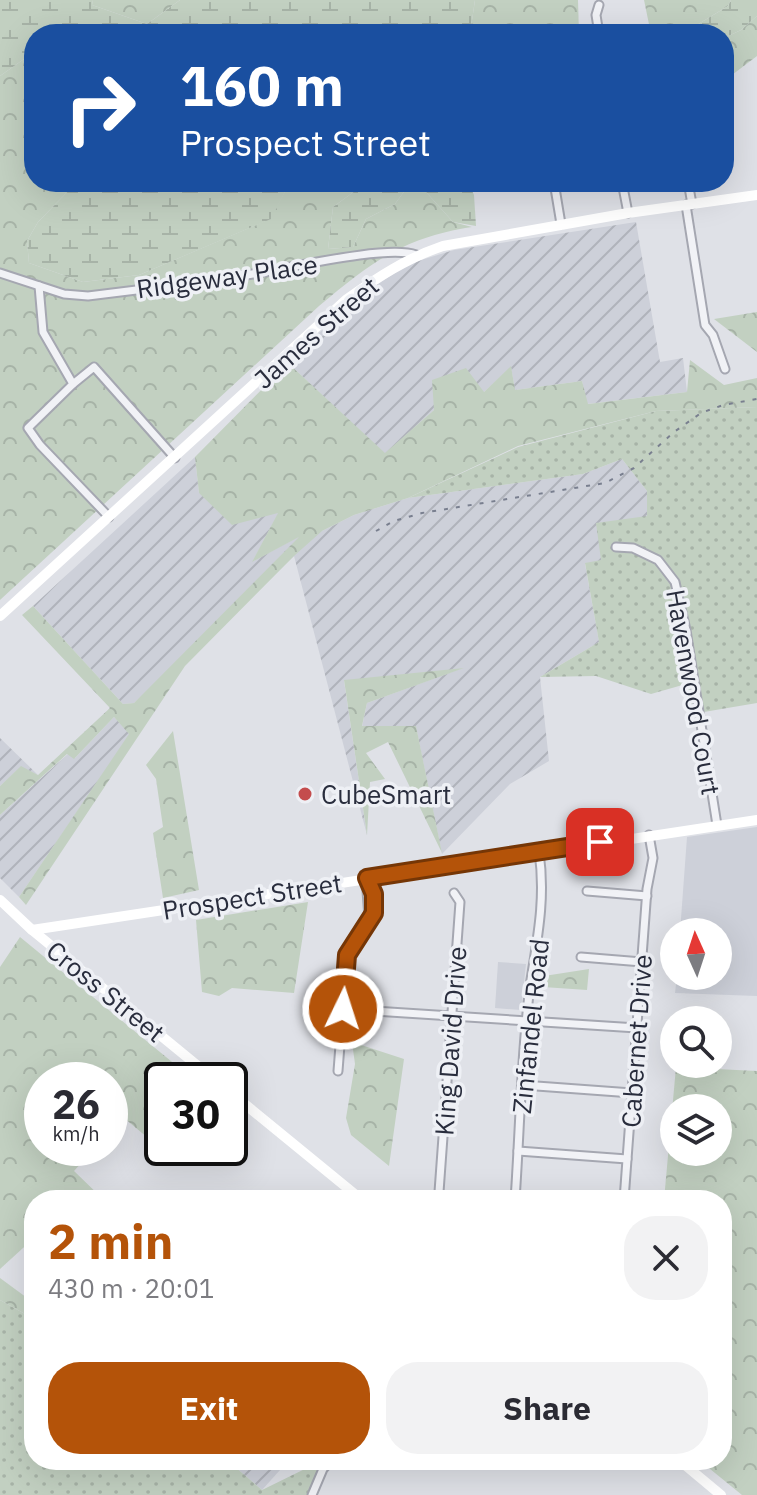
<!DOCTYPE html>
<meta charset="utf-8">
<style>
:root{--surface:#fff;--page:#f2f2f3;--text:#2b2b33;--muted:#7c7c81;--accent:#b45309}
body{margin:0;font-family:"IBM Plex Sans",sans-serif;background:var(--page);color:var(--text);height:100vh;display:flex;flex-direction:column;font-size:30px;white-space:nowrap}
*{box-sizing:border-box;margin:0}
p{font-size:26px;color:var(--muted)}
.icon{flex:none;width:44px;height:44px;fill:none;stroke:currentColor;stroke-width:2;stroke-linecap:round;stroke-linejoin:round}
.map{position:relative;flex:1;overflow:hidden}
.panel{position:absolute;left:24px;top:1190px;width:708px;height:280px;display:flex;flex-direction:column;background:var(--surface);border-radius:32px;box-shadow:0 8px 32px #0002}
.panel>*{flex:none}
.banner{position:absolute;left:24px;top:24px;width:710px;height:168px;border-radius:32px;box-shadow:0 8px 32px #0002;background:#1a4fa0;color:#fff;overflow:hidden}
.needle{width:52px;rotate:357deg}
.controls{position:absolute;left:660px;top:918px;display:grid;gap:16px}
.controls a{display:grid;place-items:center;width:72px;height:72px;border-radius:50%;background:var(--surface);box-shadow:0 8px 32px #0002;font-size:40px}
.speed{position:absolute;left:24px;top:1062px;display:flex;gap:16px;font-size:40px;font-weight:700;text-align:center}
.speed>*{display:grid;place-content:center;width:104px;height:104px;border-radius:50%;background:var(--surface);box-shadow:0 8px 32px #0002;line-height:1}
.speed small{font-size:20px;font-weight:400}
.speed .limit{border:4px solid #111;border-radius:12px;background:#fff;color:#111}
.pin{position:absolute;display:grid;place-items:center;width:68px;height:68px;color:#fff;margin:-34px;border-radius:16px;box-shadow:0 4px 12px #0006}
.me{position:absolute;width:88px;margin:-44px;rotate:4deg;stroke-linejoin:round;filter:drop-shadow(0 0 6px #0008)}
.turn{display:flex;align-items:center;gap:28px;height:168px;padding:0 24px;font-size:36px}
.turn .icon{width:104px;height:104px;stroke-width:2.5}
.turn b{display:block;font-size:56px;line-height:68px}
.round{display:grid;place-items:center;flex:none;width:84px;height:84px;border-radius:32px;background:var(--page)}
.overview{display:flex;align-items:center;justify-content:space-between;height:136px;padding:0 24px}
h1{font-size:48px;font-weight:700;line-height:60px;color:var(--accent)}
.button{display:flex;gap:16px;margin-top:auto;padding:16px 24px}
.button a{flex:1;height:92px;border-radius:32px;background:var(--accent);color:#fff;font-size:32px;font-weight:700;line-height:92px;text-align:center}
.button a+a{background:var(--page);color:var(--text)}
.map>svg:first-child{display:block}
</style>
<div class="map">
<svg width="757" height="1495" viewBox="0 0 757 1495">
<defs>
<pattern id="industrial-furrows" width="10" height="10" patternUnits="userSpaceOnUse" patternTransform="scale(2)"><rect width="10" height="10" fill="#cdd0d9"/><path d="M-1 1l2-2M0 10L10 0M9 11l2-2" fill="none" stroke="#b0b3bb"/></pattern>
<pattern id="grass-dots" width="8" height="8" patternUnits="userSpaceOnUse" patternTransform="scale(2)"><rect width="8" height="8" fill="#c2d0c1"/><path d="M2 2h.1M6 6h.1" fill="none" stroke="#a7b3a7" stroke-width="1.8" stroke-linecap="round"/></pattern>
<pattern id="forest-crowns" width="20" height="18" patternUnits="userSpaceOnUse" patternTransform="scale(2)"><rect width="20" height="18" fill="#c2d0c1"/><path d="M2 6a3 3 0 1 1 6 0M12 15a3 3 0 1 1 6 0" fill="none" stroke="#a7b3a7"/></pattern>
<pattern id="wetland-marsh" width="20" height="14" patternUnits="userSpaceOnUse" patternTransform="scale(2)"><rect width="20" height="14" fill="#c2d0c1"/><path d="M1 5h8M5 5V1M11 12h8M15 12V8" fill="none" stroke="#a7b3a7"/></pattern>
</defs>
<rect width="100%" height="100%" fill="#dfe1e7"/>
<g fill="#cdd0d9">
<polygon points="757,827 757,996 675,993 677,976 718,976 718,932 680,932 687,837"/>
<polygon points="498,962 526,964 521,1010 495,1008"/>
</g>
<g fill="url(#industrial-furrows)">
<polygon points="636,222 660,362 683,358 687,392 587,404 582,381 515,390 511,367 484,392 434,410 385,454 288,363 351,302 408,264 454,250"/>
<polygon points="195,457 199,493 279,512 253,561 302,535 322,531 354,515 408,498 583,474 622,459 647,491 647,516 601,561 585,564 599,642 540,677 549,761 510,784 442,854 416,727 362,727 367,703 460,669 344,681 367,835 294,556 134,703 123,704 33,606"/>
<polygon points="114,717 130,734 19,897 0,878 0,815 68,754 75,758"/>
<polygon points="0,738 38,775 21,767 0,786"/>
<polygon points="227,1460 289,1460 262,1490"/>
</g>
<g fill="url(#grass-dots)">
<polygon points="757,407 757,703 692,714 686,684 651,694 596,676 540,677 599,642 585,563 601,560 596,523 647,516 647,491 622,459 583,474 408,498 518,447 656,411"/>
<polygon points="0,1300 34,1319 34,1460 227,1460 262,1490 317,1463 316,1485 312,1495 0,1495"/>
</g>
<g fill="url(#forest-crowns)" fill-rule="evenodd">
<polygon points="93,0 180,0 147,24 92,5"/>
<polygon points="475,0 578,0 579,34 470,34"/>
<polygon points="644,0 731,0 728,6 687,31 687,34 651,34"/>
<polygon points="757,16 757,56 724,81 724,38 741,30"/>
<path d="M34 58V182H77L38 222 27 241 29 263 83 282 139 275 270 219 290 182H361L359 188 333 207 328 249 353 247 366 219 395 204 411 182H417L453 222 472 227C402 238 372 262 319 306L0 600V76L24 59Z"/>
<polygon points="757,312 757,352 714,319"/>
<polygon points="690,360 724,385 757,378 757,407 656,411 518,446 408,498 354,515 322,531 294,556 185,666 26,905 19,897 129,734 114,717 74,759 67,754 0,815 0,786 21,766 38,775 110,708 22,615 33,606 123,704 134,703 299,537 252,562 278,513 232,525 199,493 195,457 288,363 385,453 434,410 432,380 466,368 484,392 511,366 515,390 582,381 588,404 687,392"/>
<polygon points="464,668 367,703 362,726 416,726 442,853 388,742 366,753 385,779 370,782 367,835 344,680"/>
<polygon points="173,731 199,890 163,898 153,833 163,827 156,779 146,765"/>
<polygon points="308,902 294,993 232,988 219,996 202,992 196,920"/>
<polygon points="20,937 194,1080 162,1080 162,1135 154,1143 124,1118 110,1133 110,1080 42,1080 42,1148 95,1148 74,1171 104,1200 34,1200 34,1238 0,1269 0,967"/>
<polygon points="589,969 587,990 543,987 544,976"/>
<polygon points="352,1042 404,1059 389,1166 351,1135 346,1118 355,1064"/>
<path d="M676 1067 757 1071V1495H742L699 1460H722V1200H664ZM674 1108H718V1152H674Z"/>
<polygon points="0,1278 34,1303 34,1319 0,1300"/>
</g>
<g fill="url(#wetland-marsh)">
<polygon points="0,0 93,0 92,5 147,24 180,0 475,0 470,34 34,34 34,58 24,59 0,76"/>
<polygon points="731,0 757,0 757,16 741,30 724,38 724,34 687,34 687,31 728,6"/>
<polygon points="77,182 290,182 271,219 139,275 83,282 29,263 27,241 38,222"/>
<polygon points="361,182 411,182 395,204 366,219 353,247 328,249 333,207 359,188"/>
<polygon points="417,182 468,182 474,195 476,226 453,222"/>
</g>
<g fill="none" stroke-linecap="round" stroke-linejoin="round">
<g stroke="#a5a7b1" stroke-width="11">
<g id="street">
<polyline points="599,34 596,15 599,5"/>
<polyline points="554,182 561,224"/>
<polyline points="622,182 628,213"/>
<polyline points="688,182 692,204"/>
<polyline points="686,205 705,325 713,335 725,369"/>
<path d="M0 273 64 294 88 296C140 290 193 283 246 275 282 270 387 244 416 255"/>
<polyline points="39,286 43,332 73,384 28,428 40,445 109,517"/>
<polyline points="73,384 94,367 175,458"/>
<polyline points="616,547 633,548 658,560 675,582 686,630 717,825"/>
<polyline points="369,885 367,891 369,918"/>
<polyline points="587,891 647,896"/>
<polyline points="581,957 642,962"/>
<polyline points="343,1009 637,1028"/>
<path d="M338 1071 347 955 374 913C376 899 370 891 367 878"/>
<polyline points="523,1085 632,1093"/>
<polyline points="518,1151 627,1159"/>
<polyline points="439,1192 460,902 454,893"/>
<path d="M515 1200C520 1129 521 1056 530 986 537 940 546 899 539 852"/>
<polyline points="624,1200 647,889 653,858 649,835"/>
<polyline points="312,1495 323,1469 331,1460"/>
</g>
</g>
<use href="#street" stroke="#f1f2f6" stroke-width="7"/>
<g stroke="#fff" stroke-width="10">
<path d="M0 616 347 299C378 277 407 258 443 246L628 213 757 195"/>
<polyline points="0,900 32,930 215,1080"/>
<polyline points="32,930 757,820"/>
<polyline points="230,1092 362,1200"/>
<polyline points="679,1460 721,1495"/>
</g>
<polyline stroke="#797f8f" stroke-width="2" stroke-dasharray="4 8" stroke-linecap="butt" points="376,531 394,521 422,513 605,483 634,468 674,432 701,413 723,405 757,399"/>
</g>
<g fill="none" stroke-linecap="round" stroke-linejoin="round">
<g stroke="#753606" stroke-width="20">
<polyline id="route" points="343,1009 347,955 374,913 374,894 367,878 600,842"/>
</g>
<use href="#route" stroke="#b45309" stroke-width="14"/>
</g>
<circle fill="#c44c4d" stroke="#eef0f5" stroke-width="3" cx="305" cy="794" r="8"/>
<g text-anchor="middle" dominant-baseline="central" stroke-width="7" stroke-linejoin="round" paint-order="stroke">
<g font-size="26" fill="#292d3d" stroke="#eef0f5">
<text transform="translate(227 276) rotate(-8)">Ridgeway Place</text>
<text transform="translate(316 332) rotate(-41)">James Street</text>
<text transform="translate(694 692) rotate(80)">Havenwood Court</text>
<text transform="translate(252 896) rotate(-9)">Prospect Street</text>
<text transform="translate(106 991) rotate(39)">Cross Street</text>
<text transform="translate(530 1026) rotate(-84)">Zinfandel Road</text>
<text transform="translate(450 1041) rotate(-86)">King David Drive</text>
<text transform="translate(636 1041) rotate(-86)">Cabernet Drive</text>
</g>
<g font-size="26" fill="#292d3d" stroke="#eef0f5" text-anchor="start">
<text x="321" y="794">CubeSmart</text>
</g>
</g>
</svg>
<div class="controls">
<a><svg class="needle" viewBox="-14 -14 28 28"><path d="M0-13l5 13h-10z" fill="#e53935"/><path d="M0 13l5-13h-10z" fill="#7c7c81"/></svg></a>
<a><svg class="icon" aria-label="search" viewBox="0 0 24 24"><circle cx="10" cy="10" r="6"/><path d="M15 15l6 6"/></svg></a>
<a><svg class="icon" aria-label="layers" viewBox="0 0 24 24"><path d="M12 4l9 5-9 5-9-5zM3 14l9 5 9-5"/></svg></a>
</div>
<div class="speed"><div>26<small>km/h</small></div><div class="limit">30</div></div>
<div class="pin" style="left:600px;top:842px;background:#d93025"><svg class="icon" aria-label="arrive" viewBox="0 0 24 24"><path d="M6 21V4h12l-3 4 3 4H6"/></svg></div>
<svg class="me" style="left:343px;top:1009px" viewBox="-20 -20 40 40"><circle r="17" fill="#b45309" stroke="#fff" stroke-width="3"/><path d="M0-11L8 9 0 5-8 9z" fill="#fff"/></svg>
<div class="banner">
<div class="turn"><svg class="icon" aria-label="right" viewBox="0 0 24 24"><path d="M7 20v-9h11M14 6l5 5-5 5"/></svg><div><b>160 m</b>Prospect Street</div></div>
</div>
<section class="panel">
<div class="overview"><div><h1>2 min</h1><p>430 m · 20:01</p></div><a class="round"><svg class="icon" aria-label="close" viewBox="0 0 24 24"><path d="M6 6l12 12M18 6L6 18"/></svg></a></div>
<div class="button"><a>Exit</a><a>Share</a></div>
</section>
</div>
